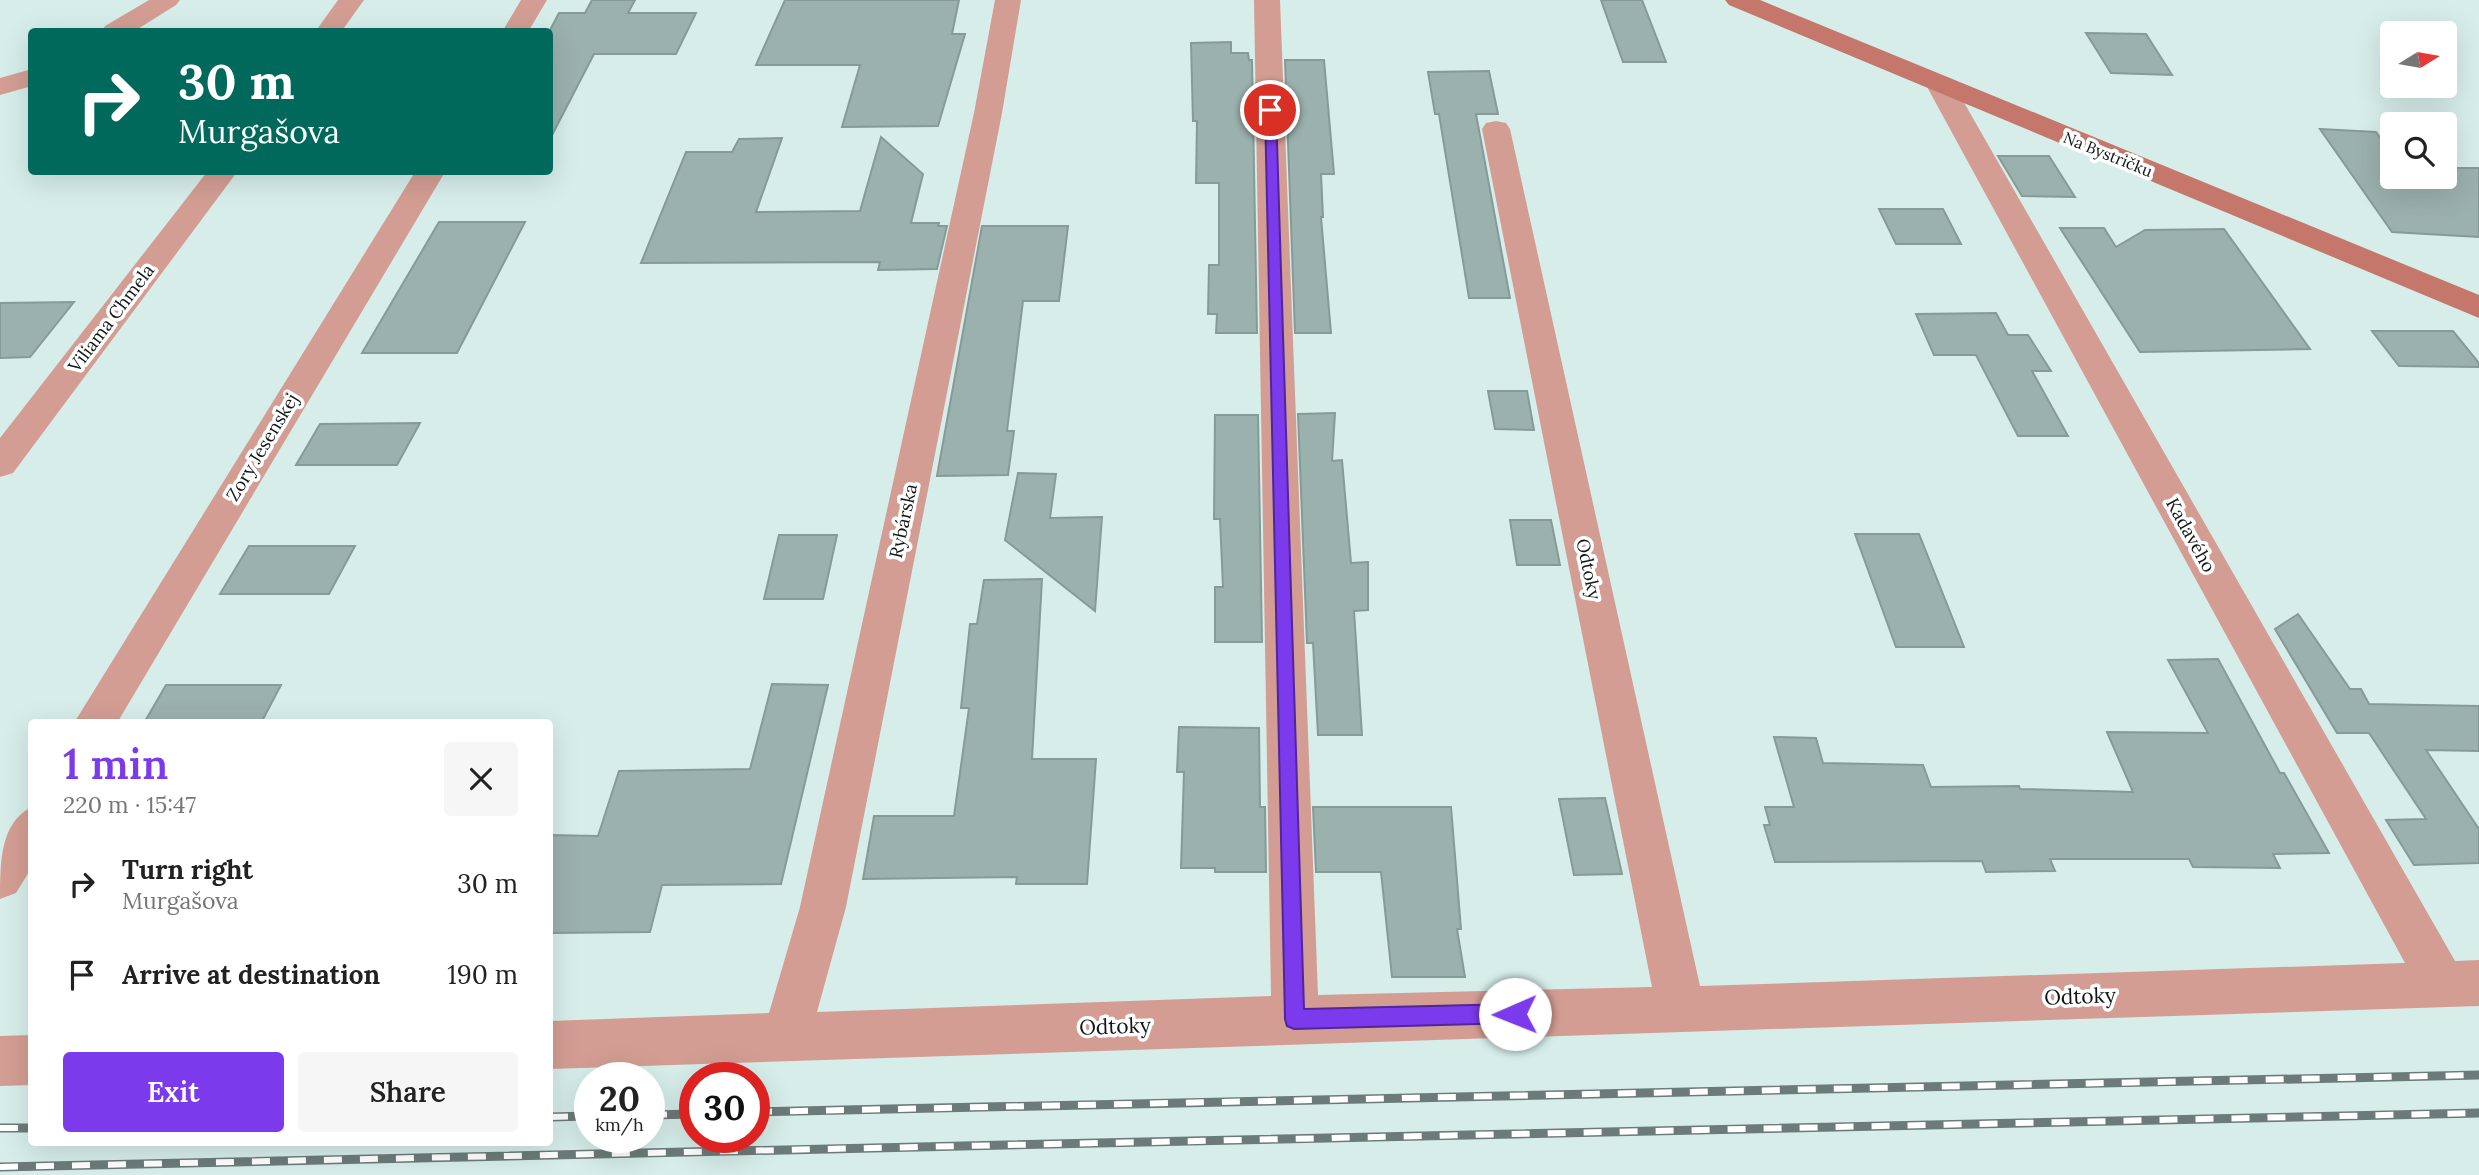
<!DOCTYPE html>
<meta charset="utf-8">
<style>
:root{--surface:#fff;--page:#f6f6f6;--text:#222;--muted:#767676;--accent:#7c3aed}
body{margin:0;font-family:Lora,serif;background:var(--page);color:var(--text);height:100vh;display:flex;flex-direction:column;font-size:26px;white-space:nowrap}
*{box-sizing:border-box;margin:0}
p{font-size:23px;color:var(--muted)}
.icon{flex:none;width:38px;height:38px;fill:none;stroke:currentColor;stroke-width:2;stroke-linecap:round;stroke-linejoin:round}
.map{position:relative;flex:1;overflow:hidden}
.side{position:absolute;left:28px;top:719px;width:525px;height:427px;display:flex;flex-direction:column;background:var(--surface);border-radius:7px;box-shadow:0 7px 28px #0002}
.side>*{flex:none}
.banner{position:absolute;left:28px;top:28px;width:525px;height:147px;border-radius:7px;box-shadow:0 7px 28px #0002;background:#00695c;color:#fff;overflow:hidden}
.needle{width:46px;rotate:79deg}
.buttons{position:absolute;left:2380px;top:21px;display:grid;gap:14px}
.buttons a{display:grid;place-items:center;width:77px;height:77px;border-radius:7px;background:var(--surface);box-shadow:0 7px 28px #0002;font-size:35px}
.speed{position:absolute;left:574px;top:1062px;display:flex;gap:14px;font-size:35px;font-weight:700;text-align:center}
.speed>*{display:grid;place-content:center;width:91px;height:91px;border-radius:50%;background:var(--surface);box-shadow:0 7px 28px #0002;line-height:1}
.speed small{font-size:18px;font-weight:400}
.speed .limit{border:10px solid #d22;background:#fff;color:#111}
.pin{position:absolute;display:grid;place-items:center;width:60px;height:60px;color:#fff;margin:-30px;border:4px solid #fff;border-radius:50%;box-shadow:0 2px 7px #0007}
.me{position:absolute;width:77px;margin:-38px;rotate:269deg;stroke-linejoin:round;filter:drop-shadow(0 0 5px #0008)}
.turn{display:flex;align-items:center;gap:24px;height:147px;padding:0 35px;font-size:32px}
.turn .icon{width:91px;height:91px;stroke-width:2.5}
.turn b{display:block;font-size:49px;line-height:60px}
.round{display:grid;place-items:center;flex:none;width:74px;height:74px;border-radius:7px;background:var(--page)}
.overview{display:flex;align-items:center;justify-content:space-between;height:119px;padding:0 35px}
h1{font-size:42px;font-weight:600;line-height:52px;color:var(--accent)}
.primary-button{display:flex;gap:14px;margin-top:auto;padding:14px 35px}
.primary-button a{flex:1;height:80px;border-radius:7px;background:var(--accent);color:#fff;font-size:28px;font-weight:600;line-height:80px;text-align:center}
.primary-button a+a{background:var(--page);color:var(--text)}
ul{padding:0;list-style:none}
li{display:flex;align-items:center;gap:21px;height:91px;padding:0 35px}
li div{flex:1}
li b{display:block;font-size:26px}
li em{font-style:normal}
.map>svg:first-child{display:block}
</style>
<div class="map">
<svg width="2479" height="1175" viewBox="0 0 2479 1175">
<rect width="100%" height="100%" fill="#d6edea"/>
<g fill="#9bb1ae" stroke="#869b98" stroke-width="2">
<polygon points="592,0 635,0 628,13 696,13 676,54 594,54 550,139 550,30 559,13 585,13"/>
<polygon points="785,0 959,0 952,34 965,34 938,126 842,127 860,65 756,65"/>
<polygon points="1601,0 1642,0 1666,62 1623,62"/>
<polygon points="2086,33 2146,34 2172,75 2111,73"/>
<polygon points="1231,42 1231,53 1248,53 1249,60 1252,60 1257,333 1216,333 1217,314 1208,314 1209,265 1219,265 1219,183 1196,183 1197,121 1193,121 1191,43"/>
<polygon points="1285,60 1324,60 1334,174 1321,174 1323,217 1321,217 1331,333 1295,333"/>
<polygon points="1489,71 1498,114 1476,114 1510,298 1469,298 1439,114 1435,114 1428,72"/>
<polygon points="2320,129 2376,132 2392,154 2392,177 2445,177 2445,168 2479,168 2479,237 2392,232"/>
<polygon points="881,137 923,174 911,223 939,223 938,226 947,226 937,269 878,270 880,262 641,263 686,152 732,152 739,139 782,138 756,212 860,211"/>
<polygon points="1998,156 2049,156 2075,197 2022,196"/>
<polygon points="1879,209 1943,209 1961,244 1896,244"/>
<polygon points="439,222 525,222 457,353 362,353"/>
<polygon points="982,226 1068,226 1059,301 1023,301 1007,431 1014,431 1008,475 937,476"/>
<polygon points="2060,228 2104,228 2116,247 2145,230 2224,229 2310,349 2140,352"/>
<polygon points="74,302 30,357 0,358 0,303"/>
<polygon points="1996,313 2008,335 2028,335 2051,371 2032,371 2068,436 2018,436 1976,355 1934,355 1916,314"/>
<polygon points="2372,331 2453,331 2479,363 2479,367 2399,366"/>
<polygon points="1488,391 1527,391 1534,430 1495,429"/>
<polygon points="1335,413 1332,461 1342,460 1351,563 1368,562 1368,610 1354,611 1362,735 1318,735 1313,643 1307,643 1298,414"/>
<polygon points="1215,415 1258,415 1262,642 1215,642 1215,587 1223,587 1220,519 1214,519"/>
<polygon points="420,423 397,465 296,465 320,424"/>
<polygon points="1018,473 1056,474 1050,518 1102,517 1095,611 1005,540"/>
<polygon points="1510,520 1551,520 1560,565 1517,565"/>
<polygon points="1855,534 1919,534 1964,647 1896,647"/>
<polygon points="779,535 837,535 823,599 764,599"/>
<polygon points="249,546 355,546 329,594 220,594"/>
<polygon points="1042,579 1032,759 1096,759 1087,884 1016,884 1017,877 863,879 874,816 954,816 969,708 961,708 970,624 977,624 984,580"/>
<polygon points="2298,614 2350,689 2361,689 2369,704 2479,706 2479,751 2426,750 2479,829 2479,863 2414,865 2386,820 2426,819 2369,733 2337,733 2275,629"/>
<polygon points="2218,659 2280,773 2284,773 2329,853 2273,854 2280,868 2193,867 2189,859 2050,859 2055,871 1986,872 1982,861 1775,862 1764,825 1770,825 1765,807 1794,807 1774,737 1816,738 1823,763 1923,765 1931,787 2019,786 2020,789 2133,792 2107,732 2208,733 2168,660"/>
<polygon points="772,684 828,685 781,884 662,885 650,932 550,933 550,835 598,836 619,771 750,769"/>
<polygon points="166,685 281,685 261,723 144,723"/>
<polygon points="1179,727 1259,728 1260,807 1265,807 1266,872 1215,872 1215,868 1181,868 1184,772 1177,772"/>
<polygon points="1605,798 1622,874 1574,875 1559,799"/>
<polygon points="1313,807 1451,807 1461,929 1457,929 1465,977 1392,977 1381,872 1316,872"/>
</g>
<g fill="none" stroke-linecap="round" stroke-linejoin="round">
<g fill="#d39d93" fill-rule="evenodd">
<polygon points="149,0 180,0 176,5 133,32 101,32 105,26"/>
<polygon points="338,0 364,0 341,32 315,32"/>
<polygon points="521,0 547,0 528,32 502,32"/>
<polygon points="995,0 1021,0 1002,113 846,907 817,1012 1271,996 1254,0 1280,0 1318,995 1652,987 1482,129 1486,123 1496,121 1506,123 1510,129 1700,986 2405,963 1926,85 1930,79 1940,77 1950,79 1954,85 2455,961 2479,960 2479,1006 550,1069 550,1021 769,1013 800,907 974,113"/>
<polygon points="32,69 32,86 0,95 0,78"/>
<polygon points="207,172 237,172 13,473 0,477 0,438"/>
<polygon points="415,172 445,172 117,723 74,723"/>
<path d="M32 807V867L16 893 0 899C0 863 0 822 32 807Z"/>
<polygon points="32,1035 32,1085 0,1086 0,1036"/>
</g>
<polygon fill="#c4776a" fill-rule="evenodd" points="1725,0 1760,0 2479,295 2479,318 1729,5"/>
<g stroke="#6c7b79" stroke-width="9">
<g id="rail">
<polyline points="754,1112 2479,1075"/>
<polyline points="649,1115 695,1114"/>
<polyline points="550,1117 590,1116"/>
<polyline points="0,1128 32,1128"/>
<polyline points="0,1167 2479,1113"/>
</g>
</g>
<use href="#rail" stroke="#fff" stroke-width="6" stroke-dasharray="18" stroke-linecap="butt"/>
</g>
<polygon fill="#7c3aed" stroke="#51269a" stroke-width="2" points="1270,107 1276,110 1304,1009 1515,1004 1522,1007 1525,1014 1522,1021 1515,1023 1294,1029 1287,1026 1285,1019 1265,110"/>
<g text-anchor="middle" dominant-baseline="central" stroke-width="7" stroke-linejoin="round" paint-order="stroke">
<g font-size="16" fill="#0f1716" stroke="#fff">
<text transform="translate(2108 154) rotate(22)">Na Bystričku</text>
</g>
<g font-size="18" fill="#0f1716" stroke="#fff">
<text transform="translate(111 318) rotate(-53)">Viliama Chmela</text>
<text transform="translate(262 447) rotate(-59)">Zory Jesenskej</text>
<text transform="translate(903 521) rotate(-78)">Rybárska</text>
<text transform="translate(2191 535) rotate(61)">Kadavého</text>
<text transform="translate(1589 569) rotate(78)">Odtoky</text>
</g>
<g font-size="21" fill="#0f1716" stroke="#fff">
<text transform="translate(2080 996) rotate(-2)">Odtoky</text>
<text transform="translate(1115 1026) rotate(-2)">Odtoky</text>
</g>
</g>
</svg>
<div class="buttons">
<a><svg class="needle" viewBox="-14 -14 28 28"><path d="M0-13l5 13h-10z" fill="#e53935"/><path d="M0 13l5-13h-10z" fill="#767676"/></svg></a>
<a><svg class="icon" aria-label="search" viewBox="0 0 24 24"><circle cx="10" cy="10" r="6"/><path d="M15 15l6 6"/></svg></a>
</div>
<div class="speed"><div>20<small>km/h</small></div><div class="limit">30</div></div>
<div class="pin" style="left:1270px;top:110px;background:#d93025"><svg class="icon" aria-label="arrive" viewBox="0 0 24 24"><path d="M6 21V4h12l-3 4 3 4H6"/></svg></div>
<svg class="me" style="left:1515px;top:1014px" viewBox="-20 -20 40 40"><circle r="19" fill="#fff"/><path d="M0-13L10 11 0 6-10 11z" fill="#7c3aed"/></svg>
<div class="banner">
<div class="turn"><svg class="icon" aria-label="right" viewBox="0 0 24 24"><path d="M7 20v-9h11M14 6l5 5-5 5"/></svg><div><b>30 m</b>Murgašova</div></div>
</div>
<section class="side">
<div class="overview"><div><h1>1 min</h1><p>220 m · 15:47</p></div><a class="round"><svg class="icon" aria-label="close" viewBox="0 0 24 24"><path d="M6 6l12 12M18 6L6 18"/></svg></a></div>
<ul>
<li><svg class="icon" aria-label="right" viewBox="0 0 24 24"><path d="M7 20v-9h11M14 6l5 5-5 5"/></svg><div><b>Turn right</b><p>Murgašova</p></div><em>30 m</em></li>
<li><svg class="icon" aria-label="arrive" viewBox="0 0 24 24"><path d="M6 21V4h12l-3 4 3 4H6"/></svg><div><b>Arrive at destination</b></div><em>190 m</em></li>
</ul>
<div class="primary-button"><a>Exit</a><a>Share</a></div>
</section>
</div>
